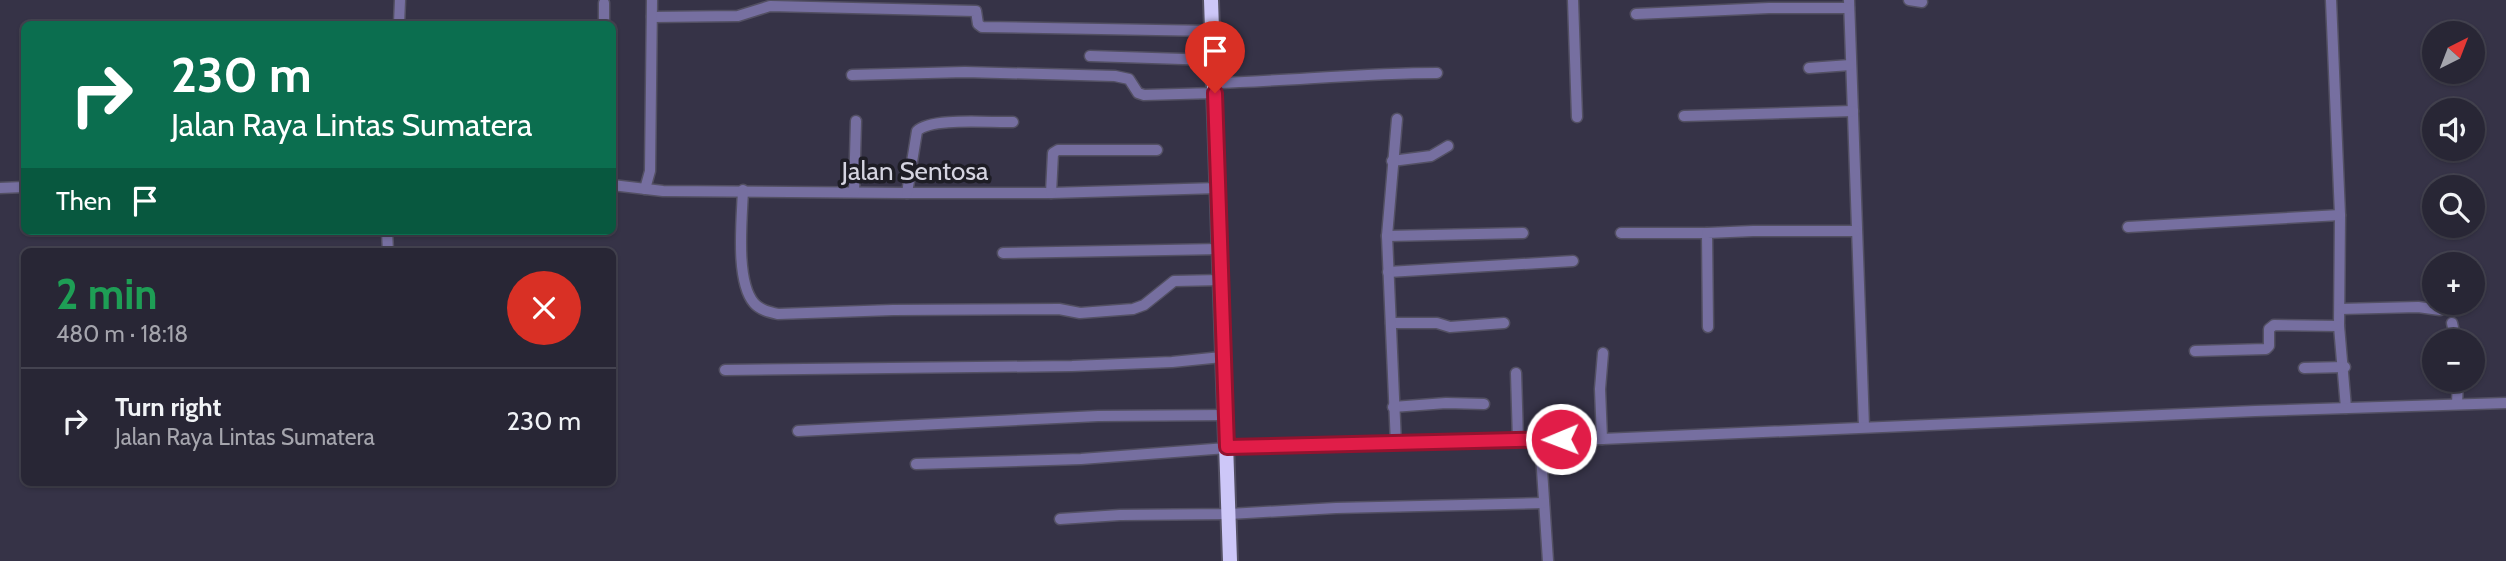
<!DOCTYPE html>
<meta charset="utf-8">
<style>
:root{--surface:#282635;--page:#343241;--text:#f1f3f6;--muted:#a5a5ad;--line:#444350}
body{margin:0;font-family:Cabin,sans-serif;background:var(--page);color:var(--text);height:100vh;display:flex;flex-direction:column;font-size:26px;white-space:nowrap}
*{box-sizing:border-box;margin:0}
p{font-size:23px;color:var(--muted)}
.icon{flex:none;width:38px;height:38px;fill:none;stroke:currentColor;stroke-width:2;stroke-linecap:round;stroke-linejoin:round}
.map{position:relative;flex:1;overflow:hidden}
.panel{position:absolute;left:21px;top:248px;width:595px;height:238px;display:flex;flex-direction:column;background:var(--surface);border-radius:10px;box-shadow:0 2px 5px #0004,0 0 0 2px var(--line)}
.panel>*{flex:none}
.top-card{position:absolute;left:21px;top:21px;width:595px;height:214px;border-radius:10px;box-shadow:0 2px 5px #0004,0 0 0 2px var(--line);background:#0b6e4f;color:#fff;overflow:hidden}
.needle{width:46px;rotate:42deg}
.buttons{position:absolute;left:2422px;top:21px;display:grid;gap:14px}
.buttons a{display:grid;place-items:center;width:63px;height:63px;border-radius:50%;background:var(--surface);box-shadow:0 2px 5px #0004,0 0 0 2px var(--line);font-size:35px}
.pin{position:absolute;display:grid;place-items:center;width:60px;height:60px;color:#fff;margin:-72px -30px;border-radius:50% 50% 50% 0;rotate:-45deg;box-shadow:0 0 7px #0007}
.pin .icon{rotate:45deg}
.me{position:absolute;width:77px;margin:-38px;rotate:269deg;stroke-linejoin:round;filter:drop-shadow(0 0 5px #0008)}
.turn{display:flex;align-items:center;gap:24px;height:147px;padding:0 35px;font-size:32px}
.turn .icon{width:91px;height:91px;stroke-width:2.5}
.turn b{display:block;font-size:49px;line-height:60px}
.then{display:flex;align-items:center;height:66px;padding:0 35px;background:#0003;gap:14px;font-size:26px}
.round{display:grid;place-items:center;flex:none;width:74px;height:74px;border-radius:37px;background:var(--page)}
.summary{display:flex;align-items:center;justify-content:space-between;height:119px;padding:0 35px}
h1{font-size:42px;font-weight:800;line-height:52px;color:#1e9e55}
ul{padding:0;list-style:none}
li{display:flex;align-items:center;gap:21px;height:105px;padding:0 35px;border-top:2px solid var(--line)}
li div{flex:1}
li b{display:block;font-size:26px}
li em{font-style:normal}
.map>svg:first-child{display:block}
</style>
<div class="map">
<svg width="2506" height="561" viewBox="0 0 2506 561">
<rect width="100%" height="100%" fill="#363347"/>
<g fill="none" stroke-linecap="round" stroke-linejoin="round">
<g stroke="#535063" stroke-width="13">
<g id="minor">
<polyline points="1573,0 1577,117"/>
<polyline points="1849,0 1864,427"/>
<polyline points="1909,0 1922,2"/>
<polyline points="2331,0 2340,215 2339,326 2346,408"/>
<polyline points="1636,14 1769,8 1849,8"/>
<polyline points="652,17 738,16 770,6 976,11 978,24 982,27 1213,31"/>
<polyline points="399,24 400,0"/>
<polyline points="604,24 604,3"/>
<polyline points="1090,56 1214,60"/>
<polyline points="1809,68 1850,65"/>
<polyline points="852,75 965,72 1115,76 1129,79 1138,93 1144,95 1215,93"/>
<path d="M1214 83C1289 81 1363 73 1437 73"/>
<polyline points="1684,116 1853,111"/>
<polyline points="1392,161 1431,156 1448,146"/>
<polyline points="612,185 663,191 903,193 1051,193 1218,188"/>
<polyline points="0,188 24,187"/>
<polyline points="645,189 650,171 652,0"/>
<path d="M743 190C742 218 735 281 754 303 760 310 769 312 778 314L893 310 1059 309 1080 313 1133 309 1144 305 1174 281 1221 280"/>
<polyline points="854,192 856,121"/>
<path d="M907 193 917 131C931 117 992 123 1013 122"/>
<polyline points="1051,193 1053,153 1058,150 1157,150"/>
<polyline points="2128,227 2340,215"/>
<polyline points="387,231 388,252"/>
<polyline points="1621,233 1707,233"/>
<polyline points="1387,236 1523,233"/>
<polyline points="1003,253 1220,249"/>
<polyline points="1388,272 1573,261"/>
<polyline points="2340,309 2418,307 2440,310"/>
<polyline points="1391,323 1437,323 1450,327 1504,323"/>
<polyline points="2452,323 2456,341"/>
<polyline points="1708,327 1707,233 1753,231 1856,231"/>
<polyline points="2195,351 2266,349 2269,346 2269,329 2274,325 2339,326"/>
<polyline points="2304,368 2345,367"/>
<polyline points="725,370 1072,366 1172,362 1222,357"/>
<polyline points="1516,373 1518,440"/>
<polyline points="2457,404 2458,380"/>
<polyline points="1393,407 1446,403 1484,404"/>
<polyline points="798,431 1098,416 1226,415"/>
<polyline points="1540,439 1548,561"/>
<polyline points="1602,439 1600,389 1603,353"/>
<polyline points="1396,444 1387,236 1397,119"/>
<polyline points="916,464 1081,459 1227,448 1602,439 2255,411 2506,403"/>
<polyline points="1060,519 1120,515 1229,514 1336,508 1543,503"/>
</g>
</g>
<g stroke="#535063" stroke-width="18">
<polyline id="highway" points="1211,0 1230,561"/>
</g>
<use href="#minor" stroke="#766fa0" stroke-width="10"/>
<use href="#highway" stroke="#cdc7f8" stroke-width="14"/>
</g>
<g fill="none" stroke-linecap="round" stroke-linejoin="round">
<g stroke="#92132f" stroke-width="18">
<polyline id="route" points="1215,93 1227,447 1561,439"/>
</g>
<use href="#route" stroke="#e11d48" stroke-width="12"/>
</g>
<g text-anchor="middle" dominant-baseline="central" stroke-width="7" stroke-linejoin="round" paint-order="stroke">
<g font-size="26" fill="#d5d4e0" stroke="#1e1d25">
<text x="915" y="171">Jalan Sentosa</text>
</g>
</g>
</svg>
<div class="buttons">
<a><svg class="needle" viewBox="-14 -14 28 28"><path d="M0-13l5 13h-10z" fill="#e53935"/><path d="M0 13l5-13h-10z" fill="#a5a5ad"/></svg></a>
<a><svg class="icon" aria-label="sound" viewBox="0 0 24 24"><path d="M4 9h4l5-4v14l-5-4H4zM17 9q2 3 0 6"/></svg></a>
<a><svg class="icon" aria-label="search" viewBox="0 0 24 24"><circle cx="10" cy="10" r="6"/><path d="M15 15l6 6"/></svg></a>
<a>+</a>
<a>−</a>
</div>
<div class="pin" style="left:1215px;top:93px;background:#d93025"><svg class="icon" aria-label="arrive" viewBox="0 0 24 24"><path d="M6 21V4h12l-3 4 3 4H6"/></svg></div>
<svg class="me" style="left:1561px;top:439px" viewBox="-20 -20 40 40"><circle r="17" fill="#e11d48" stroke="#fff" stroke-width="3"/><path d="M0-11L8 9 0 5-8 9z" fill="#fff"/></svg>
<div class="top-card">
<div class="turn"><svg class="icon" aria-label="right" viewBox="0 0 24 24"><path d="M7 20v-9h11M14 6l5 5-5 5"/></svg><div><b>230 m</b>Jalan Raya Lintas Sumatera</div></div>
<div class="then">Then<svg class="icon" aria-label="arrive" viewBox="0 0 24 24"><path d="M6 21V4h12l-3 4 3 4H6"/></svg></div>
</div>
<section class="panel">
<div class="summary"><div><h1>2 min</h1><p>480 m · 18:18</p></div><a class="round" style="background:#d93025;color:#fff"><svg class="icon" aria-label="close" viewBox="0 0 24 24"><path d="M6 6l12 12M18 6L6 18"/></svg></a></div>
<ul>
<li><svg class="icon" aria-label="right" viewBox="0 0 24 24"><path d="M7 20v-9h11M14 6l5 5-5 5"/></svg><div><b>Turn right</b><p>Jalan Raya Lintas Sumatera</p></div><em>230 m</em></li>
</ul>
</section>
</div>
